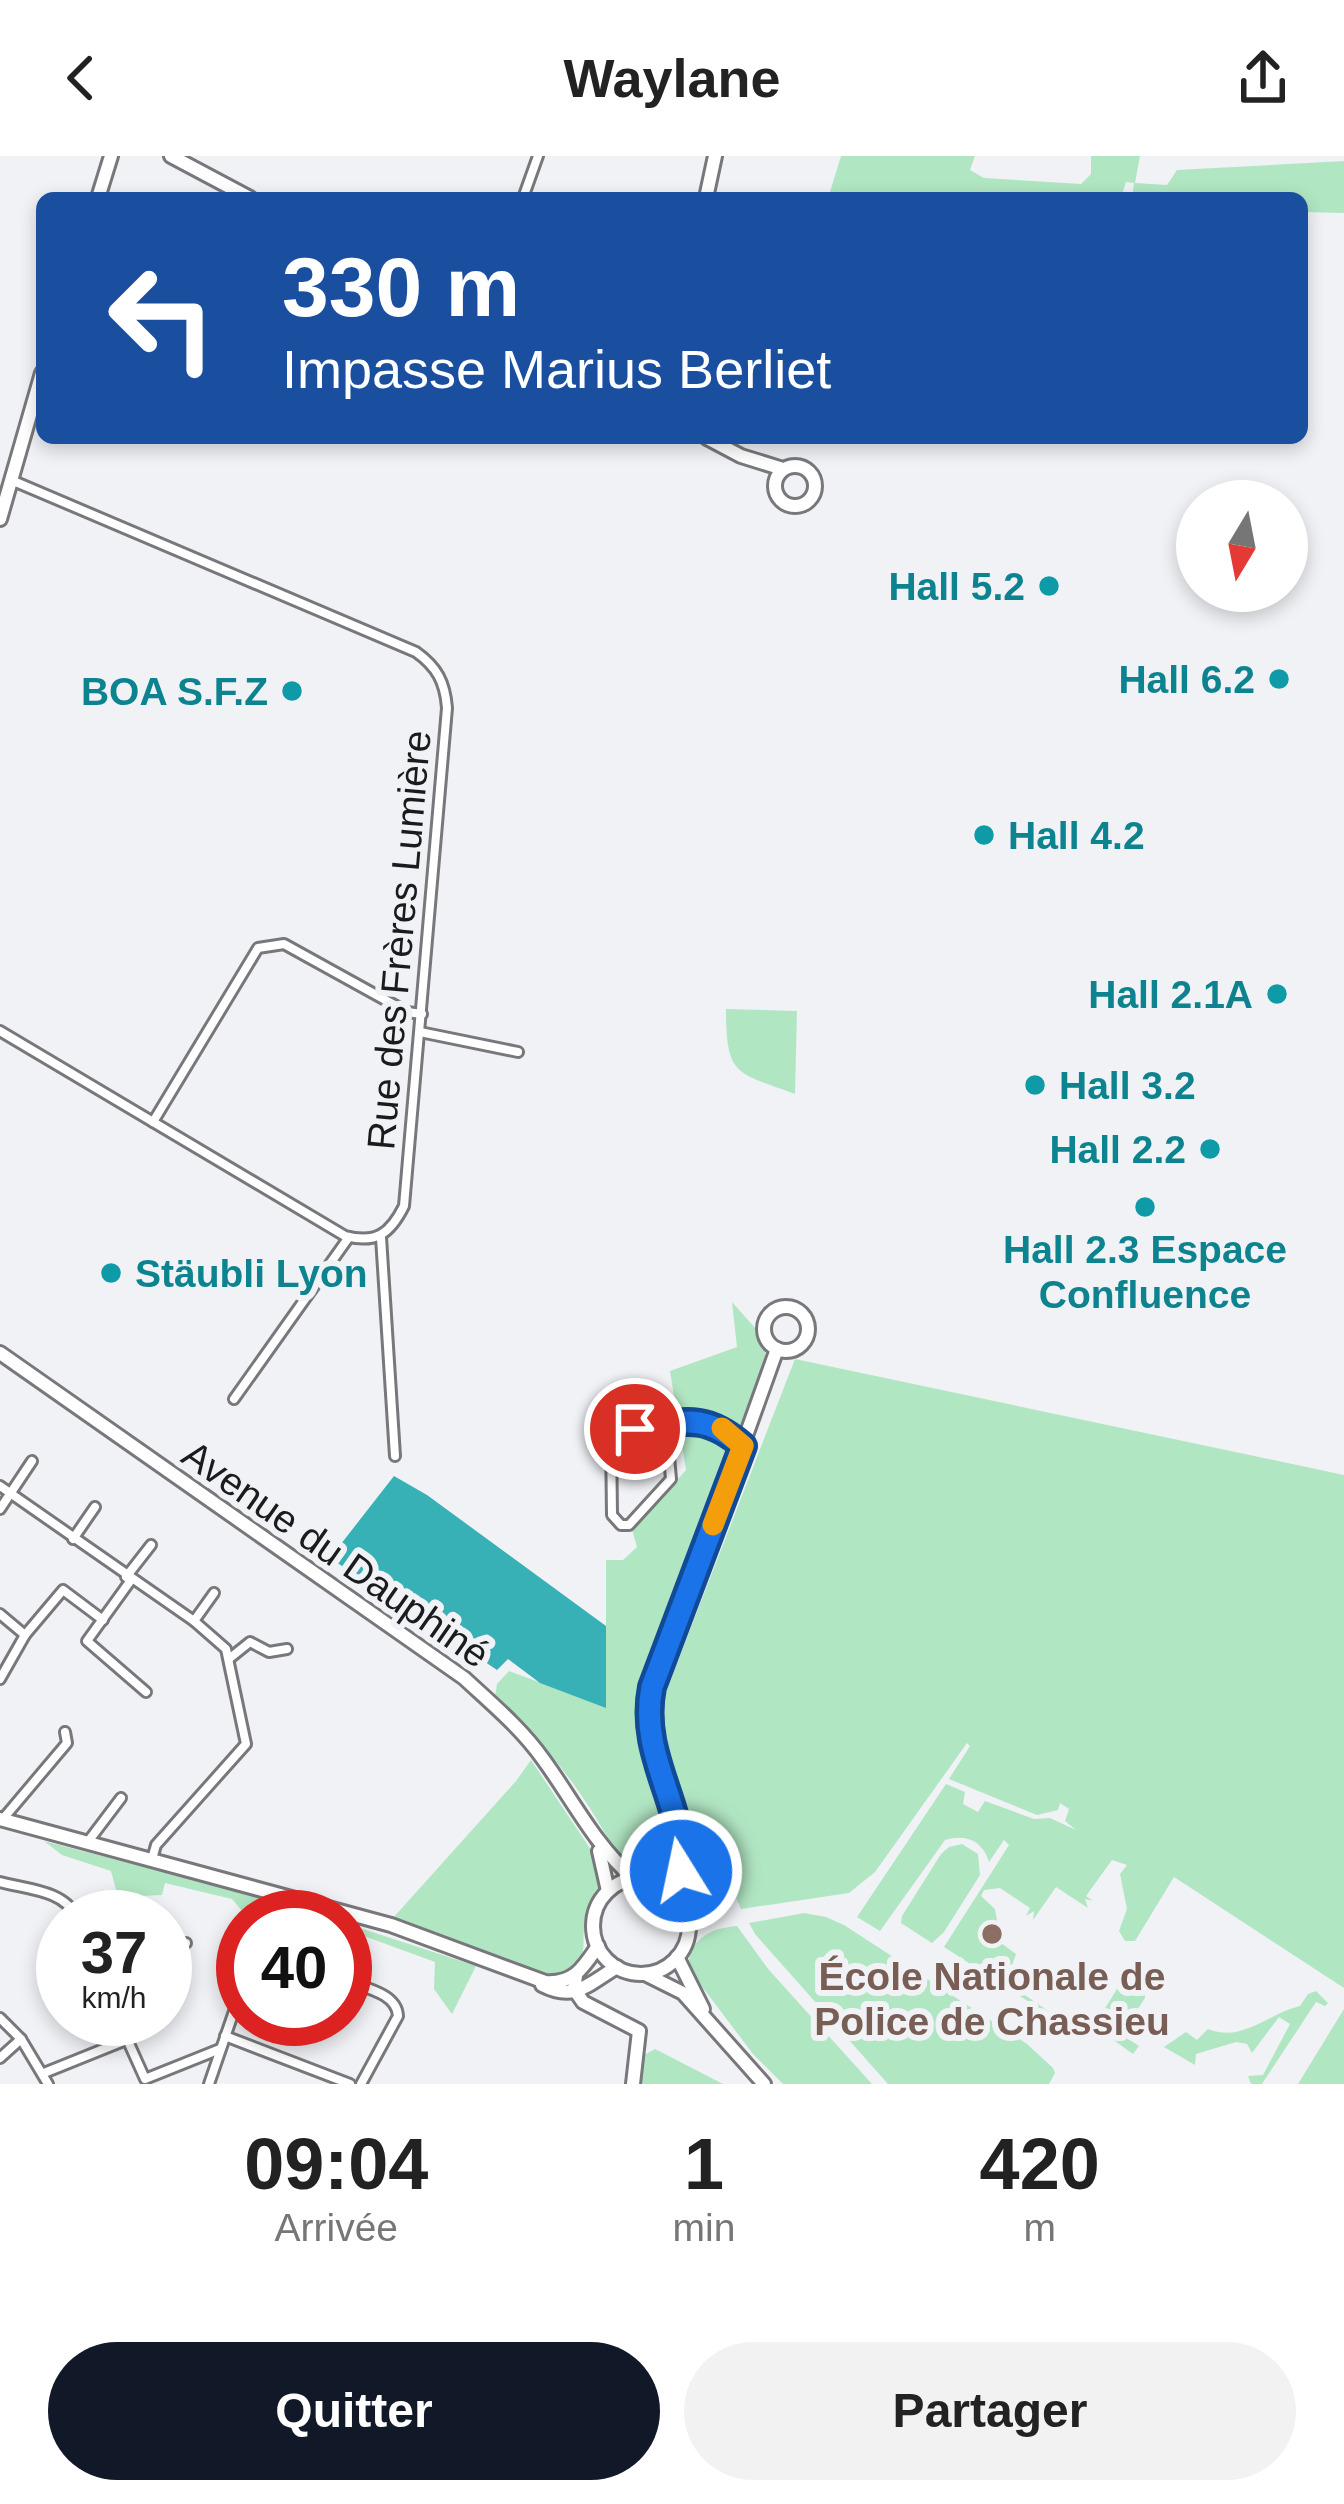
<!DOCTYPE html>
<html lang="fr">
<meta charset="utf-8">
<style>
:root{--surface:#fff;--page:#f2f2f2;--text:#222;--muted:#767676;--accent:#111827}
body{margin:0;font-family:Helvetica,sans-serif;background:var(--page);color:var(--text);height:100vh;display:flex;flex-direction:column;font-size:45px;white-space:nowrap}
*{box-sizing:border-box;margin:0}
p{font-size:39px;color:var(--muted)}
.icon{flex:none;width:66px;height:66px;fill:none;stroke:currentColor;stroke-width:2;stroke-linecap:round;stroke-linejoin:round}
.map{position:relative;height:1928px;overflow:hidden}
.panel{display:flex;flex-direction:column;background:var(--surface);flex:1}
.panel>*{flex:none}
.top-card{position:absolute;left:36px;top:36px;width:1272px;height:252px;border-radius:18px;box-shadow:0 6px 18px #0003;background:#1a4fa0;color:#fff;overflow:hidden}
.needle{width:78px;rotate:190deg}
.tools{position:absolute;left:1176px;top:324px;display:grid;gap:24px}
.tools a{display:grid;place-items:center;width:132px;height:132px;border-radius:50%;background:var(--surface);box-shadow:0 6px 18px #0003;font-size:60px}
.speed{position:absolute;left:36px;top:1734px;display:flex;gap:24px;font-size:60px;font-weight:700;text-align:center}
.speed>*{display:grid;place-content:center;width:156px;height:156px;border-radius:50%;background:var(--surface);box-shadow:0 6px 18px #0003;line-height:1}
.speed small{font-size:30px;font-weight:400}
.speed .limit{border:18px solid #d22;background:#fff;color:#111}
.pin{position:absolute;display:grid;place-items:center;width:102px;height:102px;color:#fff;margin:-51px;border:6px solid #fff;border-radius:50%;box-shadow:0 3px 12px #0007}
.me{position:absolute;width:132px;margin:-66px;rotate:350deg;stroke-linejoin:round;filter:drop-shadow(0 0 9px #0008)}
.turn{display:flex;align-items:center;gap:42px;height:252px;padding:0 48px;font-size:54px}
.turn .icon{width:156px;height:156px;stroke-width:2.5}
.turn b{display:block;font-size:84px;line-height:102px}
.eta{display:flex;justify-content:space-evenly;align-items:center;height:204px;text-align:center}
.eta b{font-size:72px;font-weight:700;line-height:84px}
.button{display:flex;gap:24px;margin-top:auto;padding:24px 48px}
.button a{flex:1;height:138px;border-radius:72px;background:var(--accent);color:#fff;font-size:48px;font-weight:700;line-height:138px;text-align:center}
.button a+a{background:var(--page);color:var(--text)}
header{display:flex;justify-content:space-between;align-items:center;height:156px;padding:0 48px;background:var(--surface);font-size:54px;font-weight:700}
.map>svg:first-child{display:block}
</style>
<header><svg class="icon" aria-label="back" viewBox="0 0 24 24"><path d="M15 5l-7 7 7 7"/></svg>Waylane<svg class="icon" aria-label="share" viewBox="0 0 24 24"><path d="M12 15V3M7 8l5-5 5 5M5 13v7h14v-7"/></svg></header>
<div class="map">
<svg width="1344" height="1928" viewBox="0 0 1344 1928">
<rect width="100%" height="100%" fill="#f1f2f6"/>
<g fill="#b1e6c3">
<polygon points="841,0 975,0 970,14 984,22 1081,28 1091,18 1091,0 1140,0 1135,27 1167,29 1177,14 1344,5 1344,57 1302,56 1302,42 1132,42 1134,27 1126,26 1121,42 830,36"/>
<path d="M726 853 797 855 795 938C736 916 726 921 726 853Z"/>
<path d="M732 1146 756 1173 767 1202 641 1553C642 1566 642 1579 645 1591 655 1627 685 1676 662 1711 643 1716 633 1714 618 1703 589 1641 544 1586 495 1540L497 1528 509 1515 606 1551V1404H623L637 1391 632 1374 686 1314 670 1215 737 1191Z"/>
<path d="M795 1203 1344 1319V1832L1174 1721 1135 1785H1125L1119 1775 1127 1753 1120 1718 1127 1709 1112 1704 1086 1740 1093 1745 1085 1743 1088 1752 1056 1731 1033 1764 1034 1755 1026 1760 1030 1752 1000 1732 984 1734 981 1740 995 1753 1001 1787 1016 1798 1009 1818 1013 1831 1073 1872 1069 1878 1068 1871 944 1791 1009 1689 1004 1684 989 1706C982 1684 966 1678 945 1684L880 1775 857 1761 946 1628 965 1636 963 1648 978 1656 985 1645 1034 1663 1050 1662 1076 1674 1065 1665 1069 1653 1060 1647 1058 1654 1037 1659 949 1623 970 1590 967 1587 875 1716 849 1737 741 1753 717 1699 686 1665 664 1595 662 1546Z"/>
<path d="M531 1604 595 1700 600 1732C595 1741 588 1749 586 1759 578 1795 597 1804 550 1820L393 1762 516 1625Z"/>
<polygon points="44,1685 248,1738 257,1742 262,1751 259,1761 247,1761 232,1743 165,1727 162,1739 118,1741 111,1715 62,1699"/>
<polygon points="962,1688 978,1698 980,1719 944,1776 932,1787 901,1767 902,1760 941,1698 949,1691"/>
<polygon points="804,1757 826,1761 844,1769 1027,1888 1053,1912 1055,1917 1049,1928 888,1928 755,1778 749,1767"/>
<polygon points="345,1767 476,1810 452,1858 434,1833 435,1806 345,1773"/>
<path d="M737 1770 769 1814 872 1928H783L753 1898 688 1812C689 1783 710 1772 737 1770Z"/>
<polygon points="1122,1825 1144,1835 1145,1842 1130,1865 1114,1856 1106,1865 1107,1869 1139,1890 1133,1898 1094,1870"/>
<path d="M1316 1835 1328 1847 1325 1850 1316 1846 1262 1928H1251L1248 1920 1263 1919 1290 1868 1279 1861 1252 1897 1247 1888 1236 1886 1196 1898 1195 1909 1164 1891 1186 1876 1197 1884 1208 1873C1242 1887 1269 1857 1300 1850L1308 1838Z"/>
<polygon points="1344,1853 1344,1928 1298,1928"/>
<polygon points="655,1893 723,1928 639,1928 644,1899"/>
</g>
<polygon fill="#38b1b6" points="394,1320 427,1339 606,1470 606,1552 540,1527 508,1503 497,1514 330,1402"/>
<g fill="none" stroke-linecap="round" stroke-linejoin="round">
<g stroke="#78787c" stroke-width="14">
<g id="street">
<polyline points="523,42 538,0"/>
<path d="M0 875 345 1080C376 1088 390 1078 404 1050L447 552C445 526 437 511 416 496L11 324"/>
<polyline points="420,876 518,896"/>
<polyline points="153,966 258,792 284,788 407,856 422,858"/>
<polyline points="381,1081 395,1300"/>
<polyline points="234,1243 349,1081"/>
<path d="M666 1268 671 1323 629 1369H621L612 1359 611 1279 615 1276C667 1268 698 1251 742 1289"/>
<polyline points="0,1330 194,1465 226,1493 246,1588 156,1689 152,1703"/>
<polyline points="0,1353 32,1305"/>
<polyline points="73,1383 95,1351"/>
<polyline points="126,1421 151,1389"/>
<polyline points="131,1424 87,1485 146,1536"/>
<polyline points="0,1458 25,1479"/>
<polyline points="194,1465 214,1437"/>
<polyline points="230,1502 250,1486 269,1496 287,1493"/>
<polyline points="0,1523 25,1479 63,1434 103,1464"/>
<polyline points="2,1664 67,1587 65,1576"/>
<polyline points="87,1687 121,1642"/>
<path d="M0 1726C25 1733 65 1734 76 1761"/>
<polyline points="268,1761 276,1738"/>
<polyline points="165,1787 186,1787"/>
<path d="M345 1824C364 1832 397 1837 398 1860L361 1928"/>
<polyline points="0,1862 21,1883 48,1928"/>
<polyline points="118,1863 145,1923 220,1893"/>
<polyline points="225,1880 350,1928"/>
<polyline points="0,1902 21,1883"/>
<polyline points="44,1917 126,1884"/>
<polyline points="209,1928 243,1829"/>
</g>
</g>
<g stroke="#78787c" stroke-width="18">
<g id="secondary">
<polyline points="171,0 250,42"/>
<polyline points="98,42 111,0"/>
<polyline points="706,42 715,0"/>
<polyline points="707,282 741,300 783,313"/>
<circle cx="795" cy="330" r="20"/>
<polyline points="0,363 42,217"/>
<circle cx="786" cy="1173" r="22"/>
<path d="M0 1197 464 1522C492 1548 521 1572 543 1603 573 1644 594 1688 633 1722"/>
<path d="M0 1663 391 1769 545 1826C574 1828 583 1812 598 1790"/>
<polyline points="599,1695 608,1735"/>
<circle cx="641" cy="1770" r="48"/>
<polyline points="650,1723 666,1712 680,1688"/>
<path d="M677 1738C689 1670 647 1620 648 1553L777 1193"/>
<polyline points="677,1801 703,1853"/>
<polyline points="645,1818 683,1837 764,1928"/>
<polyline points="576,1820 574,1833 583,1846 639,1875 633,1928"/>
<path d="M542 1829C575 1846 588 1828 617 1811"/>
</g>
</g>
<use href="#street" stroke="#fff" stroke-width="8"/>
<use href="#secondary" stroke="#fff" stroke-width="12"/>
</g>
<g fill="none" stroke-linecap="round" stroke-linejoin="round">
<g stroke="#114b97" stroke-width="30">
<path id="route" d="M635 1273C682 1266 704 1256 743 1290L652 1531C638 1601 687 1651 681 1715"/>
</g>
<use href="#route" stroke="#1a73e8" stroke-width="21"/>
<polyline stroke="#f59e0b" stroke-width="21" points="713,1369 743,1290 722,1272"/>
</g>
<g fill="#0f9aa8" stroke="#f1f2f6" stroke-width="4.5">
<circle cx="1049" cy="430" r="12"/>
<circle cx="1279" cy="523" r="12"/>
<circle cx="292" cy="535" r="12"/>
<circle cx="984" cy="679" r="12"/>
<circle cx="1277" cy="838" r="12"/>
<circle cx="1035" cy="929" r="12"/>
<circle cx="1210" cy="993" r="12"/>
<circle cx="1145" cy="1051" r="12"/>
<circle cx="111" cy="1117" r="12"/>
</g>
<circle fill="#8d6e63" stroke="#f1f2f6" stroke-width="4.5" cx="992" cy="1778" r="12"/>
<g text-anchor="middle" dominant-baseline="central" stroke-width="12" stroke-linejoin="round" paint-order="stroke">
<g font-size="39" font-weight="bold" fill="#0d838f" stroke="#f1f2f6" text-anchor="end">
<text x="1025" y="430">Hall 5.2</text>
<text x="1255" y="523">Hall 6.2</text>
<text x="268" y="535">BOA S.F.Z</text>
<text x="1008" y="679" text-anchor="start">Hall 4.2</text>
<text x="1253" y="838">Hall 2.1A</text>
<text x="1059" y="929" text-anchor="start">Hall 3.2</text>
<text x="1186" y="993">Hall 2.2</text>
<text x="1145" y="1093" text-anchor="middle">Hall 2.3 Espace<tspan x="1145" dy="45">Confluence</tspan></text>
<text x="135" y="1117" text-anchor="start">Stäubli Lyon</text>
</g>
<g font-size="39" fill="#1a1b1c" stroke="#f1f2f6">
<text transform="translate(399 784) rotate(-85)">Rue des Frères Lumière</text>
<text transform="translate(336 1398) rotate(35)">Avenue du Dauphiné</text>
</g>
<g font-size="39" font-weight="bold" fill="#785e54" stroke="#f1f2f6">
<text x="992" y="1820">École Nationale de<tspan x="992" dy="45">Police de Chassieu</tspan></text>
</g>
</g>
</svg>
<div class="tools">
<a><svg class="needle" viewBox="-14 -14 28 28"><path d="M0-13l5 13h-10z" fill="#e53935"/><path d="M0 13l5-13h-10z" fill="#767676"/></svg></a>
</div>
<div class="speed"><div>37<small>km/h</small></div><div class="limit">40</div></div>
<div class="pin" style="left:635px;top:1273px;background:#d93025"><svg class="icon" aria-label="arrive" viewBox="0 0 24 24"><path d="M6 21V4h12l-3 4 3 4H6"/></svg></div>
<svg class="me" style="left:681px;top:1715px" viewBox="-20 -20 40 40"><circle r="17" fill="#1a73e8" stroke="#fff" stroke-width="3"/><path d="M0-11L8 9 0 5-8 9z" fill="#fff"/></svg>
<div class="top-card">
<div class="turn"><svg class="icon" aria-label="left" viewBox="0 0 24 24"><path d="M17 20v-9H6M10 6l-5 5 5 5"/></svg><div><b>330 m</b>Impasse Marius Berliet</div></div>
</div>
</div>
<section class="panel">
<div class="eta">
<div><b>09:04</b><p>Arrivée</p></div>
<div><b>1</b><p>min</p></div>
<div><b>420</b><p>m</p></div>
</div>
<div class="button"><a>Quitter</a><a>Partager</a></div>
</section>
